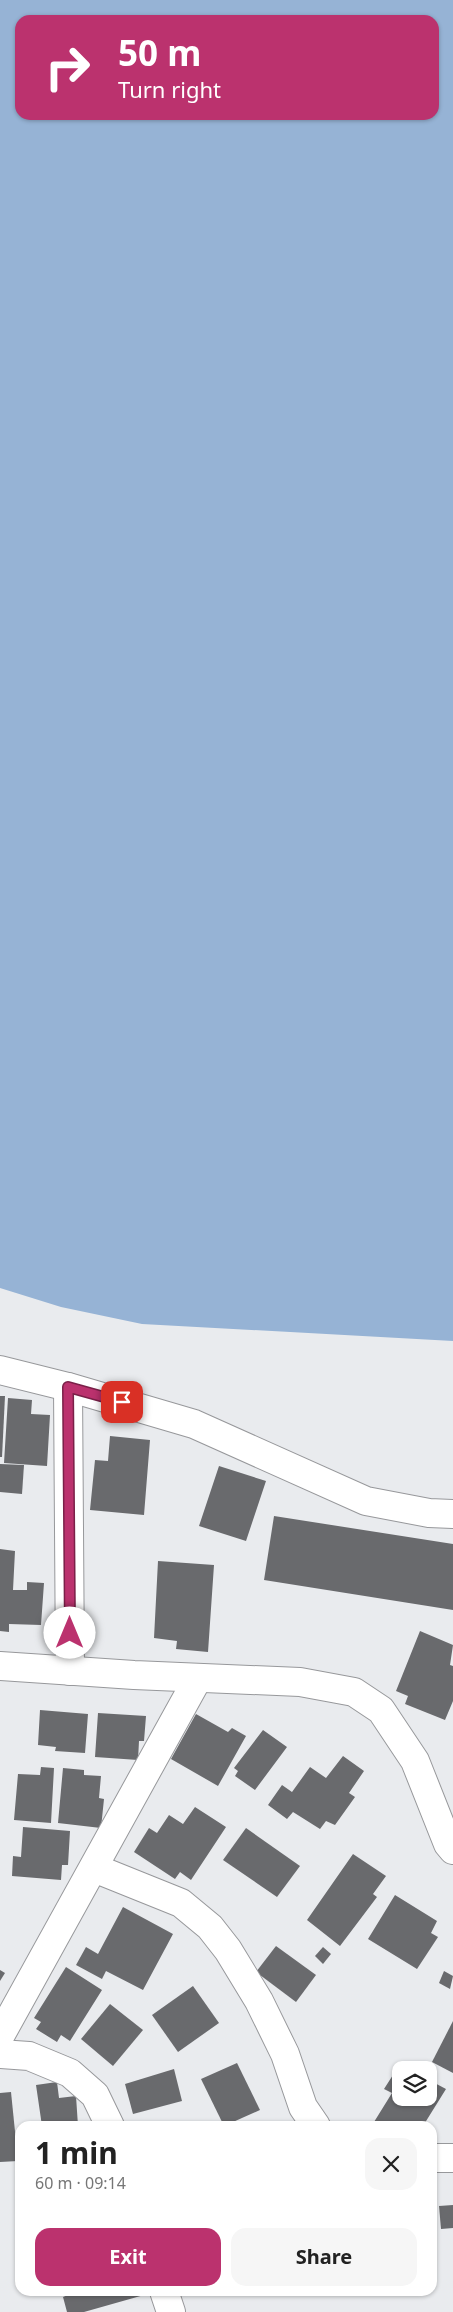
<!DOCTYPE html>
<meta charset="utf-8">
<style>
:root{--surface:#fff;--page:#f6f6f6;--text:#222;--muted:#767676;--accent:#bb326e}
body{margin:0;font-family:"Noto Sans",sans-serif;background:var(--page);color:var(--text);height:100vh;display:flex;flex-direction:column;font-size:19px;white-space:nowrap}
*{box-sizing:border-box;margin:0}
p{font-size:16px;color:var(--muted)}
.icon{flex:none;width:28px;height:28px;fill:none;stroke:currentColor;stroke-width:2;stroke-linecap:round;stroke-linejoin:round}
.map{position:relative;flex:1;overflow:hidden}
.panel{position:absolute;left:15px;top:2121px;width:422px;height:175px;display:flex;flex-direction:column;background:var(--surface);border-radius:15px;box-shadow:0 1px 4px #0004}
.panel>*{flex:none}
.hud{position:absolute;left:15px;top:15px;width:424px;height:105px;border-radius:15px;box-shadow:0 1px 4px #0004;background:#bb326e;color:#fff;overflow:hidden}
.buttons{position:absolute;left:392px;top:2061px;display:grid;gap:10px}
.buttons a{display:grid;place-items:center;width:45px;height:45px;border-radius:10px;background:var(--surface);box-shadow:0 1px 4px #0004;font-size:25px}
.pin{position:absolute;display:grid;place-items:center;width:42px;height:42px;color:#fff;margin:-21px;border-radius:10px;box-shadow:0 2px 8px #0006}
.me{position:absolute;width:55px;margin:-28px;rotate:0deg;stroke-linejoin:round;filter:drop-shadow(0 0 4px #0008)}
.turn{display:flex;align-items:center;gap:18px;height:105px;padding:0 20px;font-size:22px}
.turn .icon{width:65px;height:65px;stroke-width:2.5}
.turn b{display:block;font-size:35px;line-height:42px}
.round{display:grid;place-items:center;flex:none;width:52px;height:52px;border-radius:15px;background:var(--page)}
.head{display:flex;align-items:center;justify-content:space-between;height:85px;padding:0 20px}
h1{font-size:30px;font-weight:700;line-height:38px}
.cta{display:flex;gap:10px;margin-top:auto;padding:10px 20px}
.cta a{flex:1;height:58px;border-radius:15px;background:var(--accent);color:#fff;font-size:20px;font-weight:700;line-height:58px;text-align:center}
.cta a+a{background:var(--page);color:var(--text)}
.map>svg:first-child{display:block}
</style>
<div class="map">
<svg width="453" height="2312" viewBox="0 0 453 2312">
<rect width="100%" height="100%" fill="#e9ebee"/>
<path fill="#96b3d5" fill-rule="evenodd" d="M0 0H453V1341L142 1324 61 1307 0 1288ZM20 20H434V115H20Z"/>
<g fill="#696a6d">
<polygon points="0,1396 5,1396 2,1457 0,1457"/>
<polygon points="8,1398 32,1400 31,1414 50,1415 47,1466 4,1463"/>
<polygon points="110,1436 150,1440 144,1515 90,1510 95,1460 108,1461"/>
<polygon points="0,1464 24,1465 22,1494 0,1492"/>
<polygon points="219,1466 266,1481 246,1541 199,1526"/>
<polygon points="274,1516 453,1544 453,1610 264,1580"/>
<polygon points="0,1549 15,1551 13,1590 27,1590 27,1582 44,1583 41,1625 9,1624 9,1632 0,1631"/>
<polygon points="158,1561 214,1565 208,1652 176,1649 177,1641 154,1638"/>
<polygon points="420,1631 453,1645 450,1665 453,1666 453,1701 445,1720 405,1704 408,1696 396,1691"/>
<polygon points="40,1710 88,1714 85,1753 55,1751 56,1747 38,1745"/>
<polygon points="98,1713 146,1716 144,1741 139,1741 138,1760 95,1757"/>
<polygon points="196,1714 228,1732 232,1728 246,1736 218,1786 171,1759"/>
<polygon points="263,1730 287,1747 255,1790 235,1776 238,1771 234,1768"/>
<polygon points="343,1756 364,1771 349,1793 355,1797 335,1825 326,1821 320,1829 293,1812 287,1819 268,1805 282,1785 292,1792 310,1767 326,1778"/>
<polygon points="41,1767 54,1768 51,1823 14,1820 18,1774 40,1775"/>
<polygon points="63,1768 84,1770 84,1775 101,1776 99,1798 104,1799 101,1828 58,1823"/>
<polygon points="195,1807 226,1827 191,1880 180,1872 175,1879 134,1852 149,1828 157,1833 169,1815 183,1824"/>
<polygon points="23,1827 70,1831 68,1865 62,1865 61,1880 12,1876 13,1856 21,1857"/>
<polygon points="246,1828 300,1866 277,1897 223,1860"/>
<polygon points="353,1854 386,1876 373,1894 377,1897 340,1946 307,1920"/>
<polygon points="395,1895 437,1921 431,1933 438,1937 417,1969 368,1939"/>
<polygon points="123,1907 173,1934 143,1990 106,1971 102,1979 76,1965 86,1947 98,1954"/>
<polygon points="276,1946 316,1975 296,2002 256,1972"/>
<polygon points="323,1947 331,1954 323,1964 315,1956"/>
<polygon points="66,1967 102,1990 70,2041 61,2035 57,2042 36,2029 41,2022 34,2018"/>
<polygon points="0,1970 5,1973 0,1981"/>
<polygon points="444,1971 453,1976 450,1989 439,1983"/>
<polygon points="193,1986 219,2023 178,2052 152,2015"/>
<polygon points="110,2004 143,2030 113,2066 81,2039"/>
<polygon points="453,2021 453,2073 432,2062"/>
<polygon points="237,2063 260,2110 224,2126 201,2079"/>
<polygon points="400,2064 411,2070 401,2070 401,2098 429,2098 429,2080 446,2089 423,2126 381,2126 374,2122 392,2093 384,2089"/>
<polygon points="174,2069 182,2101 133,2114 125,2084"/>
<polygon points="57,2082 59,2098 76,2096 78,2126 42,2126 36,2085"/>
<polygon points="11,2092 18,2161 0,2162 0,2093"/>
<polygon points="453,2205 453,2228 441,2229 439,2206"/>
<polygon points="67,2291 143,2291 144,2295 84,2312 67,2312 63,2297 68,2295"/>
</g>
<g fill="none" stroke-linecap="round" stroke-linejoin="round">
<g stroke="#97989b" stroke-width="30">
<g id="minor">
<polyline points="0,1370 68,1387 70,1671"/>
<polyline points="68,1387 194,1424 366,1501 429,1513 453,1514"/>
<polyline points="0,1666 134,1675 300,1682 354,1692 381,1710 415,1761 448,1844 453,1850"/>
<polyline points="94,1868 181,1903 210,1927 228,1950 259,2001 285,2054 303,2107 316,2126"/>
<polyline points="0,2036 198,1678"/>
<polyline points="0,2054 29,2056 70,2073 95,2095 110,2126"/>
<polyline points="432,2158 453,2158"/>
<polyline points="164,2291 171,2312"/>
</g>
</g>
<use href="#minor" stroke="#fff" stroke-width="28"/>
</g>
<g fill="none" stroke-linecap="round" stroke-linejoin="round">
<g stroke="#7a2048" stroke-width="12">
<polyline id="route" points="70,1633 68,1387 122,1402"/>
</g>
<use href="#route" stroke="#bb326e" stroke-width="9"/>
</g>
</svg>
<div class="buttons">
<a><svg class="icon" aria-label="layers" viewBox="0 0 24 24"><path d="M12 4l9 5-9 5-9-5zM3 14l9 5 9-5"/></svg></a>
</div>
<div class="pin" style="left:122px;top:1402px;background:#d93025"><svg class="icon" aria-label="arrive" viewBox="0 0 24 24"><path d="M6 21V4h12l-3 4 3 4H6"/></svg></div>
<svg class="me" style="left:70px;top:1633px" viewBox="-20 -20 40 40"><circle r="19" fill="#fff"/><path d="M0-13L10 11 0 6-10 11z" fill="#bb326e"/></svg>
<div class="hud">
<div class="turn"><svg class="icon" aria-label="right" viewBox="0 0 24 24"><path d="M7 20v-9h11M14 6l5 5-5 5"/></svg><div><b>50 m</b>Turn right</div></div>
</div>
<section class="panel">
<div class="head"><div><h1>1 min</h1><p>60 m · 09:14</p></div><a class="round"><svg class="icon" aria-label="close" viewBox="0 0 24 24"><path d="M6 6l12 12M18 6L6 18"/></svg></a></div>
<div class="cta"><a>Exit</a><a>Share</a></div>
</section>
</div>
